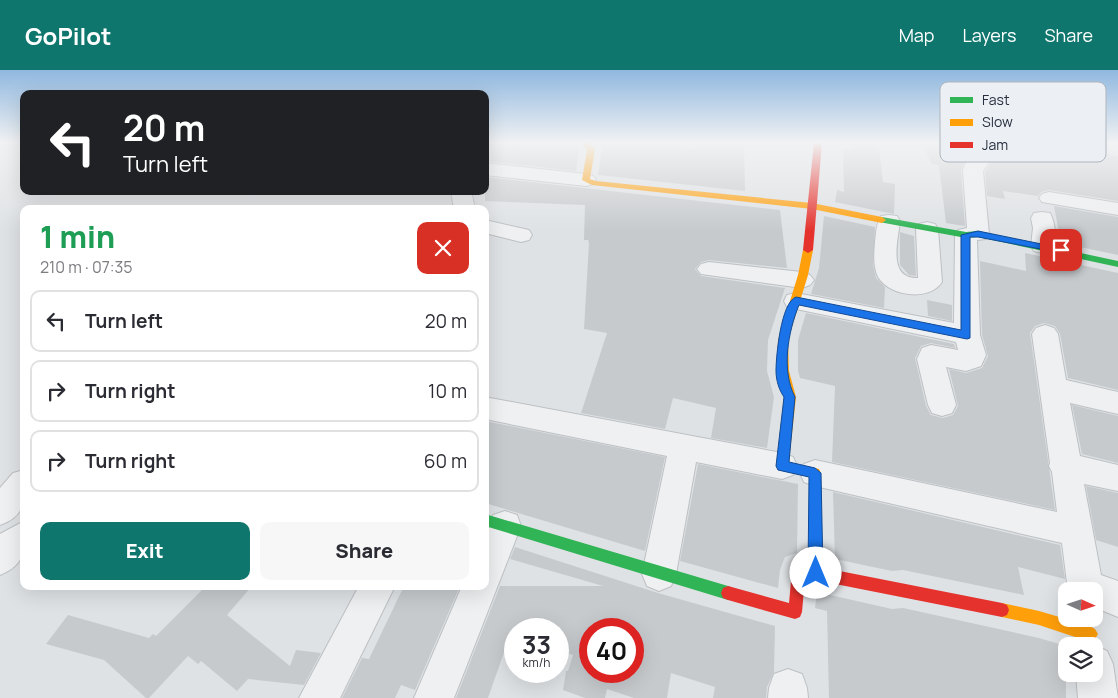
<!DOCTYPE html>
<meta charset="utf-8">
<style>
:root{--surface:#fff;--page:#f7f7f7;--text:#2b2b33;--muted:#7c7c81;--line:#e1e1e2;--accent:#0f766e}
body{margin:0;font-family:Manrope,sans-serif;background:var(--page);color:var(--text);height:100vh;display:flex;flex-direction:column;font-size:19px;white-space:nowrap}
*{box-sizing:border-box;margin:0}
p{font-size:16px;color:var(--muted)}
.icon{flex:none;width:28px;height:28px;fill:none;stroke:currentColor;stroke-width:2;stroke-linecap:round;stroke-linejoin:round}
.map{position:relative;flex:1;overflow:hidden}
.sheet{position:absolute;left:20px;top:135px;width:469px;height:385px;display:flex;flex-direction:column;background:var(--surface);border-radius:10px;box-shadow:0 5px 20px #0002}
.sheet>*{flex:none}
.hud{position:absolute;left:20px;top:20px;width:469px;height:105px;border-radius:10px;box-shadow:0 5px 20px #0002;background:#202124;color:#fff;overflow:hidden}
.needle{width:32px;rotate:93deg}
.controls{position:absolute;left:1058px;top:512px;display:grid;gap:10px}
.controls a{display:grid;place-items:center;width:45px;height:45px;border-radius:10px;background:var(--surface);box-shadow:0 5px 20px #0002;font-size:25px}
.speed{position:absolute;left:504px;top:548px;display:flex;gap:10px;font-size:25px;font-weight:700;text-align:center}
.speed>*{display:grid;place-content:center;width:65px;height:65px;border-radius:50%;background:var(--surface);box-shadow:0 5px 20px #0002;line-height:1}
.speed small{font-size:12px;font-weight:400}
.speed .limit{border:8px solid #d22;background:#fff;color:#111}
.pin{position:absolute;display:grid;place-items:center;width:42px;height:42px;color:#fff;margin:-21px;border-radius:10px;box-shadow:0 2px 8px #0006}
.me{position:absolute;width:55px;margin:-28px;rotate:0deg;stroke-linejoin:round;filter:drop-shadow(0 0 4px #0008)}
.turn{display:flex;align-items:center;gap:18px;height:105px;padding:0 20px;font-size:22px}
.turn .icon{width:65px;height:65px;stroke-width:2.5}
.turn b{display:block;font-size:35px;line-height:42px}
.round{display:grid;place-items:center;flex:none;width:52px;height:52px;border-radius:10px;background:var(--page)}
.overview{display:flex;align-items:center;justify-content:space-between;height:85px;padding:0 20px}
h1{font-size:30px;font-weight:800;line-height:38px;color:#1e9e55}
.action{display:flex;gap:10px;margin-top:auto;padding:10px 20px}
.action a{flex:1;height:58px;border-radius:10px;background:var(--accent);color:#fff;font-size:20px;font-weight:800;line-height:58px;text-align:center}
.action a+a{background:var(--page);color:var(--text)}
ul{padding:0;list-style:none}
li{display:flex;align-items:center;gap:15px;height:62px;margin:0 10px 8px;padding:0 10px;border:2px solid var(--line);border-radius:10px}
li div{flex:1}
li b{display:block;font-size:19px}
li em{font-style:normal}
header{display:flex;align-items:center;gap:30px;box-sizing:border-box;height:70px;padding:0 25px;background:var(--accent);color:#fff}
header strong{font-size:24px}
nav{display:flex;gap:28px;margin-inline-start:auto;font-size:18px}
.map>svg:first-child{display:block}
</style>
<header>
<strong>GoPilot</strong>
<nav><a>Map</a><a>Layers</a><a>Share</a></nav>
</header>
<div class="map">
<svg width="1118" height="628" viewBox="0 0 1118 628">
<rect width="100%" height="100%" fill="#dfe2e5"/>
<g fill="#c7cacd" fill-rule="evenodd">
<polygon points="485,73 522,73 521,77 575,76 579,81 576,101 485,91"/>
<polygon points="600,73 665,73 696,79 697,73 744,73 745,121 598,105 602,79"/>
<polygon points="853,73 879,77 883,112 895,114 894,144 835,132 837,120 844,122 843,79 853,80"/>
<polygon points="922,73 971,73 970,87 964,93 961,101 965,156 946,153 939,95 932,94"/>
<polygon points="993,73 1054,73 1118,86 1118,131 1049,120 1041,122 1038,126 1003,121 1005,129 987,126 985,102 993,90"/>
<polygon points="485,107 780,140 787,198 709,190 701,192 695,199 701,206 785,218 768,270 767,301 774,327 767,378 711,368 716,338 673,328 665,359 581,343 607,263 584,259 589,173 588,170 584,170 585,135 485,131"/>
<polygon points="1054,136 1118,147 1118,185 1061,173"/>
<polygon points="824,146 875,157 873,195 876,208 885,217 884,238 811,224 819,198"/>
<polygon points="900,162 914,166 916,206 909,205 900,195"/>
<polygon points="1025,183 1118,203 1118,320 1068,308 1060,264 1055,256 1044,253 1035,256 1030,263 1055,440 832,392 835,316 800,308 798,301 798,270 806,243 954,274 955,278 931,273 921,276 915,288 926,336 931,345 943,348 953,345 958,336 949,299 966,303 982,298 988,286 982,265 980,191 1026,201"/>
<polygon points="927,230 952,235 952,251 928,246"/>
<polygon points="1072,335 1118,346 1118,393 1082,384"/>
<polygon points="485,351 665,387 645,481 485,433"/>
<polygon points="698,394 798,414 797,483 785,487 780,500 778,518 680,491"/>
<polygon points="1086,416 1118,423 1118,477 1096,470"/>
<polygon points="833,422 1060,475 1065,509 1018,497 1024,525 903,500 892,501 835,489"/>
<path d="M515 477 658 523 775 556 774 602 767 617 766 628H713L715 617 671 603 667 628H634L607 619 605 628H585L563 620 566 601H568L573 585 558 580V559H515V574L508 571 488 628H456L500 516H603L510 489ZM590 559H632V601H590Z"/>
<polygon points="206,516 252,516 227,545 290,596 296,580 321,583 304,615 248,609 237,621 201,591 198,594 188,586 149,628 146,628 104,590 46,574 68,545 149,568 153,564 156,566"/>
<polygon points="404,516 460,516 415,620 401,615 395,628 342,628 362,588 369,589"/>
<polygon points="817,522 892,539 903,538 1039,568 1066,576 1066,628 829,628 827,541 815,538"/>
</g>
<g fill="none" stroke-linecap="round" stroke-linejoin="round">
<g stroke="#bdc0c3" stroke-width="2">
<g id="street">
<polygon points="973,73 991,73 991,90 983,101 989,164 986,169 977,170 980,265 986,285 981,296 966,301 946,297 956,335 952,343 942,346 932,343 928,335 917,289 922,278 931,275 958,280 956,272 796,239 787,237 784,231 787,225 796,223 954,253 955,165 958,160 967,158 963,101 965,94 972,88"/>
<polygon points="485,93 586,104 593,106 596,110 593,114 586,116 485,105"/>
<polygon points="451,121 471,121 475,139 454,139"/>
<polygon points="1049,122 1118,133 1118,145 1042,132 1039,128 1042,124"/>
<path d="M1042 142 1050 143C1056 154 1057 171 1050 181L1042 183 1034 181 1031 176 1033 158 1031 148 1034 143Z"/>
<path d="M889 145 897 146 900 151C898 171 887 209 918 208L916 159 919 154 927 152 935 154 938 159 942 212C929 232 889 226 878 207 873 196 874 184 875 172 876 164 876 154 881 146Z"/>
<polygon points="485,150 529,160 532,165 529,170 521,172 485,163"/>
<polygon points="709,192 802,202 810,205 814,210 810,215 802,218 701,204 697,199 701,194"/>
<polygon points="1045,255 1054,258 1058,264 1066,310 1118,322 1118,344 1070,333 1080,386 1118,395 1118,421 1084,414 1101,505 1118,511 1118,547 1094,537 1094,521 1068,521 1062,473 815,416 804,412 800,403 804,394 815,390 1057,442 1052,402 1049,396 1050,393 1032,264 1036,258"/>
<polygon points="485,327 782,383 793,387 797,396 793,405 782,409 696,392 676,504 671,516 659,521 647,516 642,504 667,386 485,349"/>
<path d="M24 400C24 426 29 445 0 455V418L13 403Z"/>
<polygon points="505,441 517,445 521,456 454,628 414,628 462,516 485,516 485,464 493,445"/>
<path d="M24 451C24 477 28 494 0 505V464Z"/>
<polygon points="359,516 395,516 340,628 299,628"/>
<polygon points="1094,575 1107,581 1113,594 1118,628 1078,628 1076,604 1094,604 1094,576 1091,576"/>
<polygon points="788,599 802,604 807,618 808,628 768,628 769,618 774,604"/>
</g>
</g>
<use href="#street" fill="#eff0f1" fill-rule="evenodd"/>
<g fill="#30b455" fill-rule="evenodd">
<polygon points="882,147 966,162 978,161 1118,191 1118,197 978,167 966,168 879,152 879,148"/>
<polygon points="485,444 728,516 733,518 735,523 733,528 728,530 485,456"/>
</g>
<g fill="#ff9f0a" fill-rule="evenodd">
<polygon points="581,73 589,73 595,79 590,109 596,111 812,133 882,147 886,150 882,153 812,139 592,115 582,110 587,80"/>
<polygon points="808,177 813,180 808,205 788,270 789,301 796,327 789,392 819,399 821,403 823,503 821,508 816,510 811,508 809,503 809,407 778,400 776,396 784,327 777,301 778,270 798,205 803,180"/>
<polygon points="1002,533 1039,541 1090,556 1095,559 1098,564 1095,569 1090,572 1039,555 1002,547 997,545 995,540 997,535"/>
</g>
<g fill="#e5322d" fill-rule="evenodd">
<polygon points="814,73 822,73 813,180 808,183 803,180"/>
<polygon points="799,493 1002,533 1007,535 1009,540 1007,545 1002,547 805,508 802,542 800,547 795,549 728,530 723,528 721,523 723,518 728,516 789,533 792,500 794,495"/>
</g>
</g>
<linearGradient id="sky" x2="0" y2="1"><stop stop-color="#90b8df"/><stop offset="0.45" stop-color="#f1f2f3"/><stop offset="1" stop-color="#f1f2f3" stop-opacity="0"/></linearGradient>
<rect width="1118" height="161" fill="url(#sky)"/>
<path fill="#1a73e8" stroke="#114b97" d="M978 161 1061 178 1065 180 1061 183 978 167H970V268L967 269 799 235C788 262 781 300 795 327L789 392 815 398 821 403 823 503 821 508 816 510 811 508 808 503 809 407 778 400 776 396 784 327C779 320 776 310 776 301 776 286 781 232 796 227L961 260V165Z"/>
<rect x="940" y="12" width="166" height="80" rx="8" fill="#ecf0f5" stroke="#b1b6be" stroke-width="1"/>
<rect x="950" y="27" width="23" height="6" fill="#30b455"/>
<rect x="950" y="49" width="23" height="7" fill="#ff9f0a"/>
<rect x="950" y="72" width="23" height="6" fill="#e5322d"/>
<g font-size="14" fill="#262f3d">
<text x="982" y="35">Fast</text>
<text x="982" y="57">Slow</text>
<text x="982" y="80">Jam</text>
</g>
</svg>
<div class="controls">
<a><svg class="needle" viewBox="-14 -14 28 28"><path d="M0-13l5 13h-10z" fill="#e53935"/><path d="M0 13l5-13h-10z" fill="#7c7c81"/></svg></a>
<a><svg class="icon" aria-label="layers" viewBox="0 0 24 24"><path d="M12 4l9 5-9 5-9-5zM3 14l9 5 9-5"/></svg></a>
</div>
<div class="speed"><div>33<small>km/h</small></div><div class="limit">40</div></div>
<div class="pin" style="left:1061px;top:180px;background:#d93025"><svg class="icon" aria-label="arrive" viewBox="0 0 24 24"><path d="M6 21V4h12l-3 4 3 4H6"/></svg></div>
<svg class="me" style="left:816px;top:503px" viewBox="-20 -20 40 40"><circle r="19" fill="#fff"/><path d="M0-13L10 11 0 6-10 11z" fill="#1a73e8"/></svg>
<div class="hud">
<div class="turn"><svg class="icon" aria-label="left" viewBox="0 0 24 24"><path d="M17 20v-9H6M10 6l-5 5 5 5"/></svg><div><b>20 m</b>Turn left</div></div>
</div>
<section class="sheet">
<div class="overview"><div><h1>1 min</h1><p>210 m · 07:35</p></div><a class="round" style="background:#d93025;color:#fff"><svg class="icon" aria-label="close" viewBox="0 0 24 24"><path d="M6 6l12 12M18 6L6 18"/></svg></a></div>
<ul>
<li><svg class="icon" aria-label="left" viewBox="0 0 24 24"><path d="M17 20v-9H6M10 6l-5 5 5 5"/></svg><div><b>Turn left</b></div><em>20 m</em></li>
<li><svg class="icon" aria-label="right" viewBox="0 0 24 24"><path d="M7 20v-9h11M14 6l5 5-5 5"/></svg><div><b>Turn right</b></div><em>10 m</em></li>
<li><svg class="icon" aria-label="right" viewBox="0 0 24 24"><path d="M7 20v-9h11M14 6l5 5-5 5"/></svg><div><b>Turn right</b></div><em>60 m</em></li>
</ul>
<div class="action"><a>Exit</a><a>Share</a></div>
</section>
</div>
